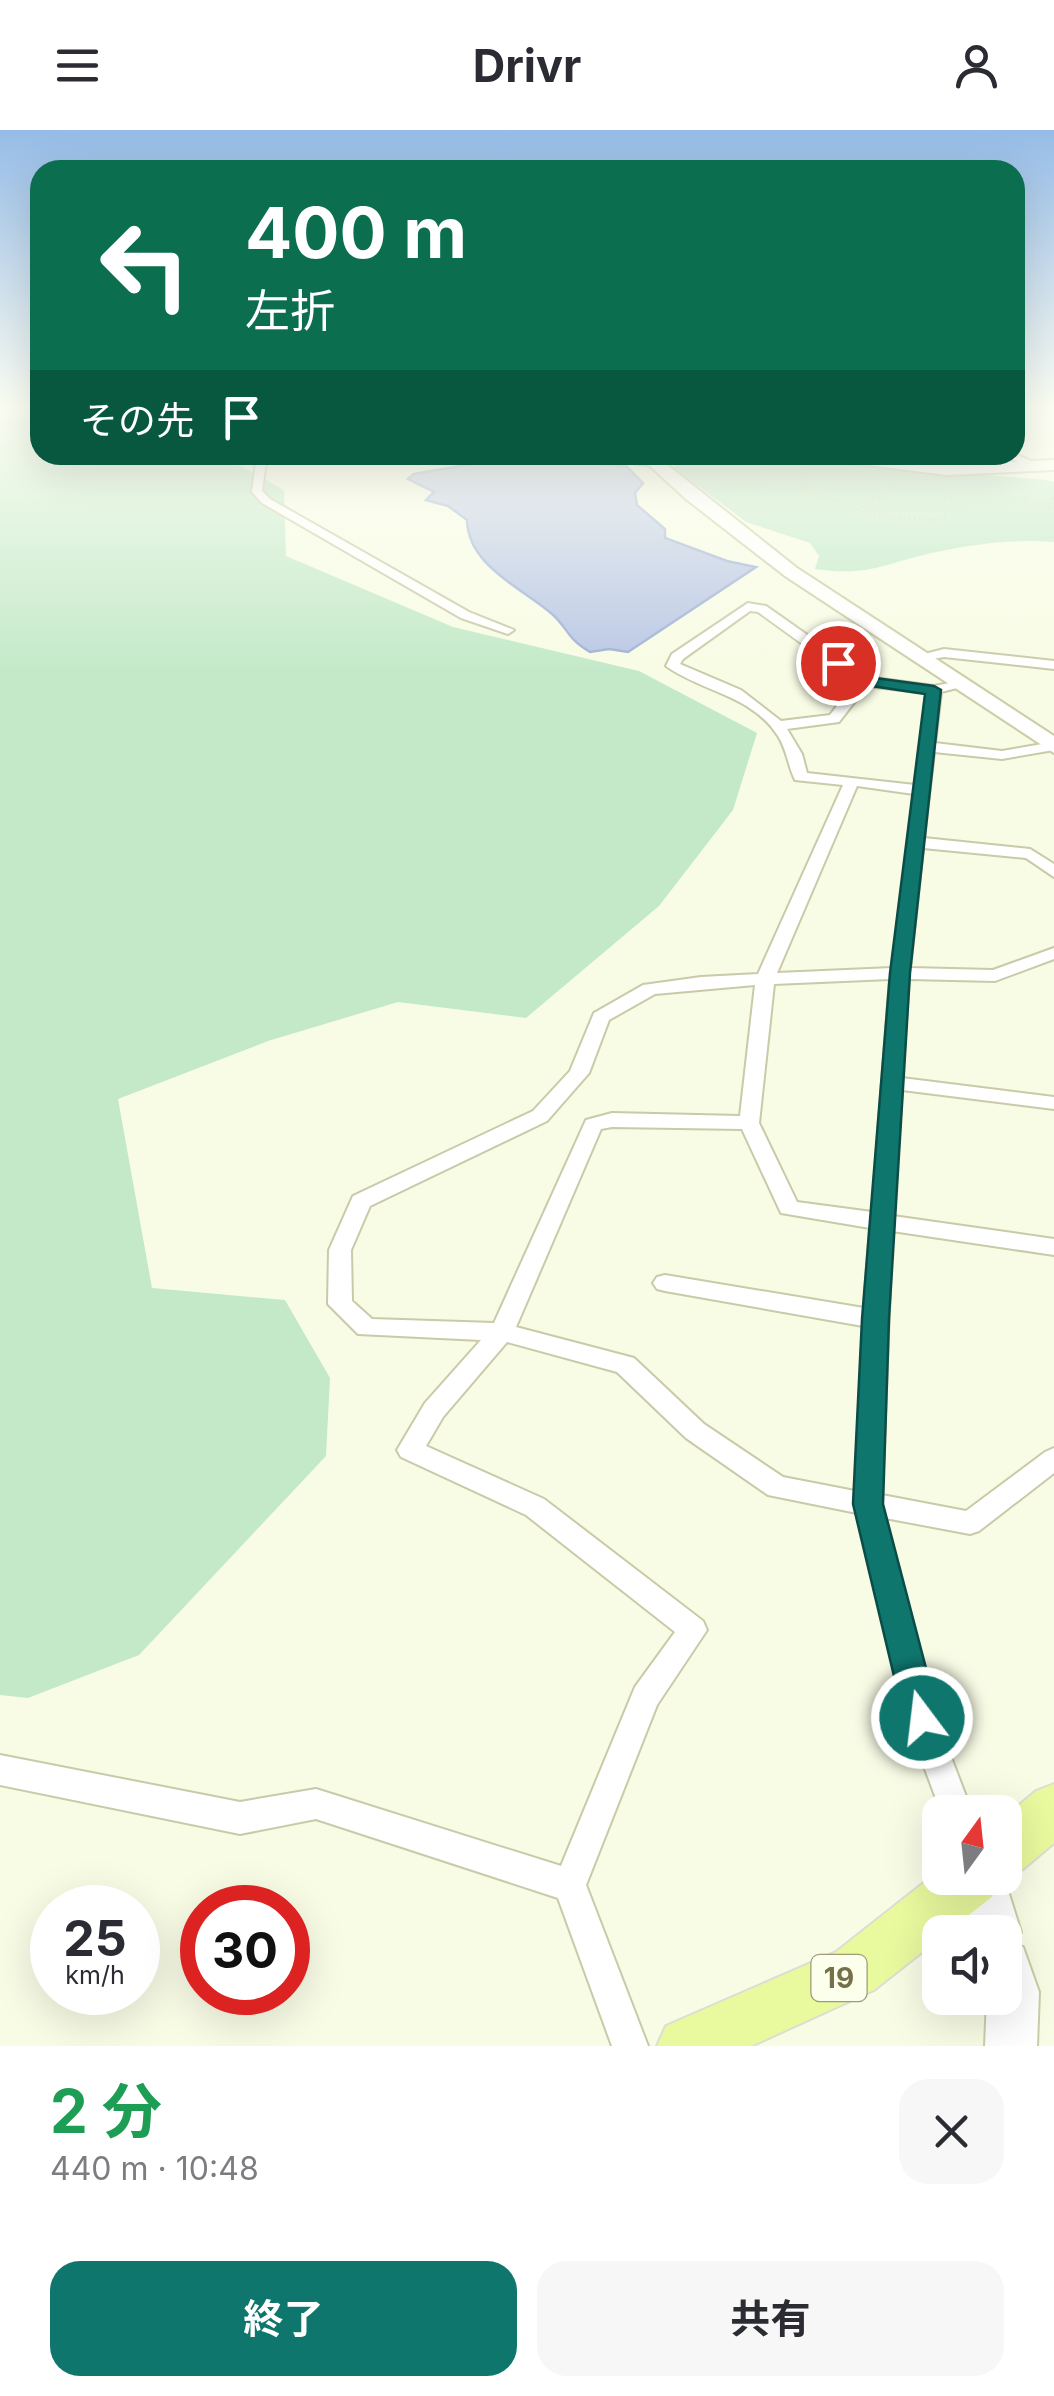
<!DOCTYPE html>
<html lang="ja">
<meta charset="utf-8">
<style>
:root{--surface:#fff;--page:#f7f7f7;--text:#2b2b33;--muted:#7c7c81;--accent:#0f766e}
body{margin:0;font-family:Inter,"Noto Sans JP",sans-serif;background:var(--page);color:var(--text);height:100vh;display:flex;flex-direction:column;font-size:38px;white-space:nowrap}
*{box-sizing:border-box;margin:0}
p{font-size:32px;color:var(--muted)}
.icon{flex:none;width:55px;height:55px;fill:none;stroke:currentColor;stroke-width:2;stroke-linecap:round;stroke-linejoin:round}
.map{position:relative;height:1916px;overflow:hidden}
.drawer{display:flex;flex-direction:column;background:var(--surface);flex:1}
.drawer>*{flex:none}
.guide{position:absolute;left:30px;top:30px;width:995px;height:305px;border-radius:30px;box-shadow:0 10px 40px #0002;background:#0b6e4f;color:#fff;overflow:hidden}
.needle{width:65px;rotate:15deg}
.controls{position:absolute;left:922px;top:1665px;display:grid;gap:20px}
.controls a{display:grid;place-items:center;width:100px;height:100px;border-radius:20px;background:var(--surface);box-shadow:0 10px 40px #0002;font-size:50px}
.speed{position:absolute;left:30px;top:1755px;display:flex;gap:20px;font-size:50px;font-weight:700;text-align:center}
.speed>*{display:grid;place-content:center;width:130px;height:130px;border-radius:50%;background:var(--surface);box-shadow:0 10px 40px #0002;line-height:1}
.speed small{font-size:25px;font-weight:400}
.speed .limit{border:15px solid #d22;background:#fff;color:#111}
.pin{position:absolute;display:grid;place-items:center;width:85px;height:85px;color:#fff;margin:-42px;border:5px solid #fff;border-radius:50%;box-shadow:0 2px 10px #0007}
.me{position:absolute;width:110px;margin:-55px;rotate:345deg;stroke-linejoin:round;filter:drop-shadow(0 0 8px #0008)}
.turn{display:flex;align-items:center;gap:35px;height:210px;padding:0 50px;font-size:45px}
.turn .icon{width:130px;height:130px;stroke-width:2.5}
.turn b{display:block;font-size:70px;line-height:85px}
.then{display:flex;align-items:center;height:95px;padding:0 50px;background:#0003;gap:20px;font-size:38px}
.round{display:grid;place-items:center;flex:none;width:105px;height:105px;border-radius:30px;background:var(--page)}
.head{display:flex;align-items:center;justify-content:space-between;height:170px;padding:0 50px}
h1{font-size:60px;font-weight:700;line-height:75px;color:#1e9e55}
.primary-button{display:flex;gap:20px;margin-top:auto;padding:20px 50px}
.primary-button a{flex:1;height:115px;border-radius:30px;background:var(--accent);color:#fff;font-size:40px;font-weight:700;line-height:115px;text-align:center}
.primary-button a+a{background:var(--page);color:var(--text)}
header{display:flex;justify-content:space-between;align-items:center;height:130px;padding:0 50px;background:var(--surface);font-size:45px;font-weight:700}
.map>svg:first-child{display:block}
</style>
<header><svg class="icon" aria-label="menu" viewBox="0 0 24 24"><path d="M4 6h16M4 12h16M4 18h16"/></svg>Drivr<svg class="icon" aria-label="person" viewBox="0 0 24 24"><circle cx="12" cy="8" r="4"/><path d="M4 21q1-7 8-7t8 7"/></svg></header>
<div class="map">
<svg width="1054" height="1916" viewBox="0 0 1054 1916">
<rect width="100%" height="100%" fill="#f8fce5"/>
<g fill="#c3e9c9">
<polygon points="0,276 40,276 40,325 221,325 284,360 286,426 453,497 639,541 757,603 733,680 659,776 526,888 398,872 268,911 118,969 152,1158 285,1170 330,1248 326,1326 139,1525 28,1568 0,1565"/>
<path d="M679 325H812L900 338 1047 350 1054 352V412C1016 409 975 414 937 422 886 432 872 447 815 439L819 426 810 413 746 392 674 338Z"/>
</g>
<path fill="#b9c7e5" stroke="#a0b0d7" stroke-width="2.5" d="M520 326 626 336 643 353 635 363 637 375 665 399V408L727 431 756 437 628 522 609 519 590 522C566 508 569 499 552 484 522 458 468 436 467 390L448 376 426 370 434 362 408 349 414 344Z"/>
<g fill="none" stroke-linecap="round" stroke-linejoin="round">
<g stroke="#cac9a8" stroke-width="4">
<g id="street">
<polygon points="1015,324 1040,335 1041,337 1032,339 1003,325"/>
<polygon points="257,325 267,325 262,361 270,369 469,482 514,500 508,504 461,488 262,373 252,362"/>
<polygon points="567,325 603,325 660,333 655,336"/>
<polygon points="938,325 950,325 966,335 957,337"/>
<path d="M748 473 766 476 867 547 934 556 965 550V556L941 562 935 613 1002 621 1054 612V620L1002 629 934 622 924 708 1030 719 1054 734V747L1026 728 923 718 910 838 993 840 1054 818V829L995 851 909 849 902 948 1054 967V979L902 960 893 1086 1054 1109V1125L892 1101 882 1365 966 1381 1045 1322 1054 1318V1343L979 1401 970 1404 885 1388 936 1588 972 1682H941L906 1588 857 1383 768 1365 686 1308 617 1242 507 1212 443 1287 426 1316 544 1369 703 1491 707 1500 657 1575 586 1755 648 1916H612L558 1768 316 1689 240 1704 0 1655V1625L240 1672 316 1659 561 1736 635 1557 675 1502 526 1385 401 1327 397 1320 425 1273 481 1210 358 1204 328 1174 329 1120 353 1066 533 981 570 941 594 883 643 855 701 847 758 844 843 655 795 650C788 636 787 620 778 606 752 565 702 562 666 536L672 524ZM750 481 758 482 855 552 830 585 781 591 741 560 680 534 683 529ZM867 556 927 563 915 655 807 643 802 624 787 599 839 592ZM857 656 914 664 892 838 777 843ZM890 849 872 1082 797 1072 759 993 774 854ZM755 855 740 986 612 983 586 990 494 1193 372 1189 352 1171 351 1120 370 1076 547 991 589 943 609 890 655 864ZM612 997 742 999 781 1083 870 1098 864 1178 665 1145 657 1147 653 1153 657 1159 665 1161 863 1196 855 1361 783 1347 704 1294 634 1228 516 1197 601 999Z"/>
<polygon points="944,519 1054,531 1054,539 944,527 920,531 913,527"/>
</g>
</g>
<g stroke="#cdcda6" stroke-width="4">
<g id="secondary">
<polygon points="638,325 655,325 797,438 1054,606 1054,623 785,446 686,369"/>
<polygon points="818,325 863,325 947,335 1054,330 1054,340 947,345 826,330"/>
<polygon points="956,1748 1004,1748 1021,1802 1016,1814 1023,1817 1039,1862 1037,1916 985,1916 987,1868 1005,1868 1005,1802 971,1802"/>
</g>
</g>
<g stroke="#deddd4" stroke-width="4">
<g id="primary">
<polygon points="1054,1654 1054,1713 1023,1739 1005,1747 1005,1687 1036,1661"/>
<polygon points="940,1740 940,1748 999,1748 992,1767 947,1802 940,1802 940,1808 874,1860 751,1916 657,1916 666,1896 836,1822"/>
</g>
</g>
<g stroke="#d6d3a0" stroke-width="2.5" stroke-dasharray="1 4" stroke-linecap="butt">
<polyline points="734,325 748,328 769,343"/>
<path d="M767 325 804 339 807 348 802 360 806 363 847 373 866 385 938 390 944 387 945 368C982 356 1018 368 1054 378"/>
<polyline points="778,325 808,334"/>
<polyline points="705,331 736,346 735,353 722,359"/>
<polyline points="731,358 756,352 769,343 826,344"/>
<polyline points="880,368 893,351"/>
<polyline points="1054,368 1050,368 1054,369"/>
<polyline points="862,382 870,367 887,369"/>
</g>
<use href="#street" fill="#fff" fill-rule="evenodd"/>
<use href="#secondary" fill="#fff" fill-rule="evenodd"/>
<use href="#primary" fill="#e9f99e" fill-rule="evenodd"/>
</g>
<linearGradient id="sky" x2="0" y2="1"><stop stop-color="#95bce7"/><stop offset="0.51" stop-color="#fcfef3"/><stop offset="1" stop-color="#fcfef3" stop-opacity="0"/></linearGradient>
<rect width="1054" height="544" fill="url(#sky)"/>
<polygon fill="#0f766e" stroke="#0a4d48" stroke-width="2.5" points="838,528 868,547 934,556 941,560 910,843 889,1189 883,1374 939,1588 934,1599 922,1604 909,1599 904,1588 853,1374 862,1189 890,843 925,564 858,554 833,536 833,530"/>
<g text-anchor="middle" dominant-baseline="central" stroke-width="9" stroke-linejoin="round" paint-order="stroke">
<rect fill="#fcffeb" stroke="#9d9b7a" stroke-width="2.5" x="811.5" y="1825" width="55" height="46" rx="8"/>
<g font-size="28" font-weight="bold" fill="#74704a">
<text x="839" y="1848">19</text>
</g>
</g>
</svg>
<div class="controls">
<a><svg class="needle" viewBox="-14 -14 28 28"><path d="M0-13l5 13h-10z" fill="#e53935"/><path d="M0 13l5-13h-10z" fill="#7c7c81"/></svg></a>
<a><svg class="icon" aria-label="sound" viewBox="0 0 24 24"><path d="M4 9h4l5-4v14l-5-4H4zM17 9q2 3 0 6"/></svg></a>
</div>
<div class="speed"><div>25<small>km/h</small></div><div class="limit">30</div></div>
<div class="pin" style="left:838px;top:533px;background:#d93025"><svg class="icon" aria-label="arrive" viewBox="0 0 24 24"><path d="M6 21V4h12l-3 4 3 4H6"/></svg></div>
<svg class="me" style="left:922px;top:1588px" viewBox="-20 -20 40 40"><circle r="17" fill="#0f766e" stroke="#fff" stroke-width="3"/><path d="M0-11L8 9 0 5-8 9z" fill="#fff"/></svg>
<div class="guide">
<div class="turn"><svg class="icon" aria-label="left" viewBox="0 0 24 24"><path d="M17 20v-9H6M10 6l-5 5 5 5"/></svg><div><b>400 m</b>左折</div></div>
<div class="then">その先<svg class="icon" aria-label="arrive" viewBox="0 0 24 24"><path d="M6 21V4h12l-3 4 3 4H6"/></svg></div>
</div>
</div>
<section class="drawer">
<div class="head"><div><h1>2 分</h1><p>440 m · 10:48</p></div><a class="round"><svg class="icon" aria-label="close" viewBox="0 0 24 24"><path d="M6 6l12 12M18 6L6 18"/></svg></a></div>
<div class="primary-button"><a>終了</a><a>共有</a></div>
</section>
